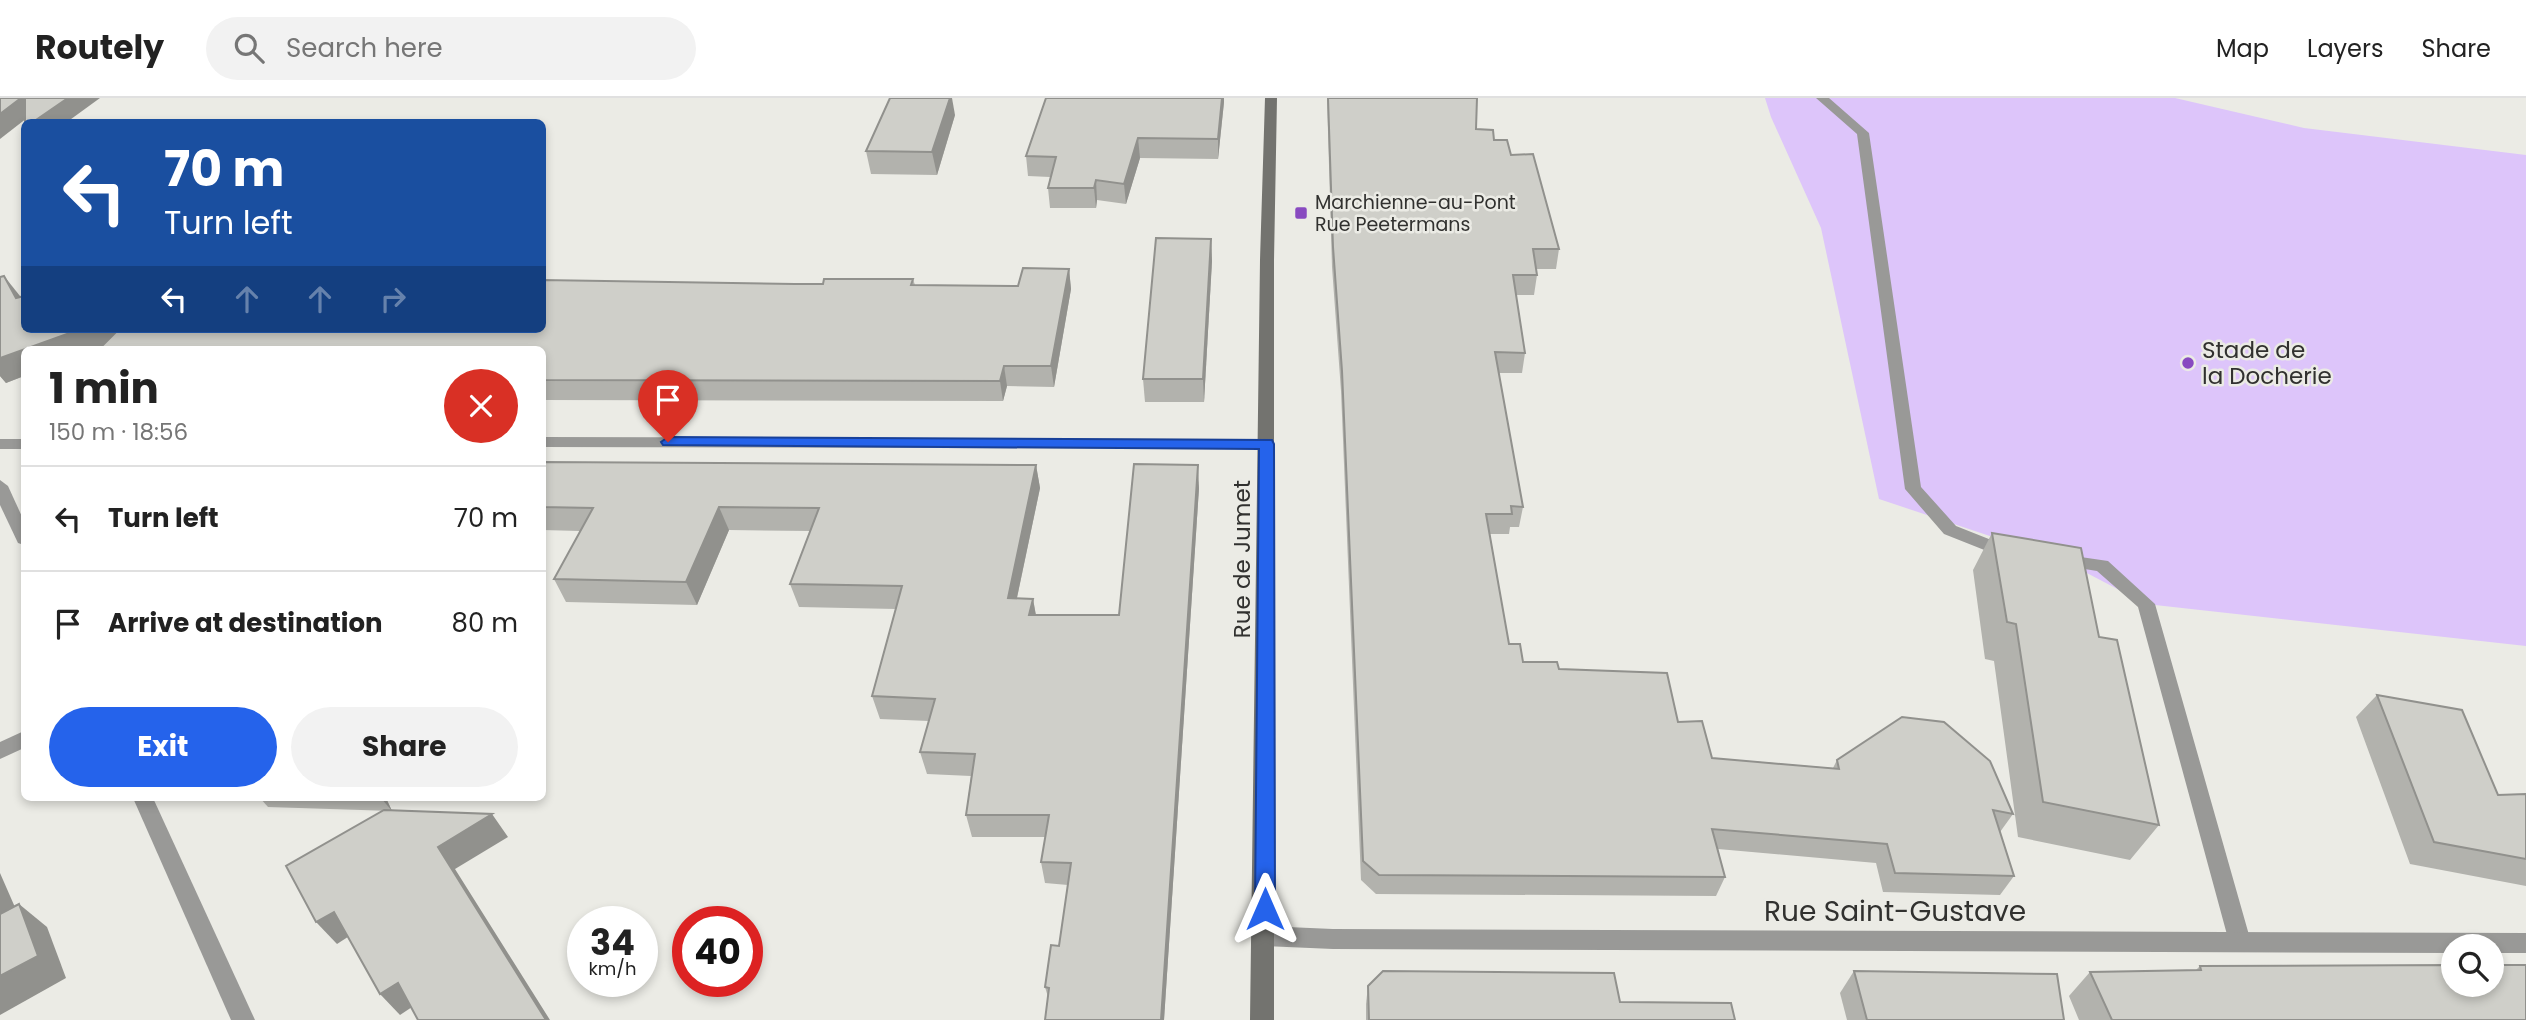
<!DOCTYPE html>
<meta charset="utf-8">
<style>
:root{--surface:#fff;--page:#f2f2f2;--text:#222;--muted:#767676;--line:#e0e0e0;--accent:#2563eb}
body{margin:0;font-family:Poppins,sans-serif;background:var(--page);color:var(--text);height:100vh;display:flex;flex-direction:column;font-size:26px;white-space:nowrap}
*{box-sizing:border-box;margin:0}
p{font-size:23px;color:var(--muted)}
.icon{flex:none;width:38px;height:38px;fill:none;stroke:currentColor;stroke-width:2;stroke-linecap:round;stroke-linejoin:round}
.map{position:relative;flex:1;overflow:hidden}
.details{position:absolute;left:21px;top:248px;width:525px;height:455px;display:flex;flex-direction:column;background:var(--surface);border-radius:10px;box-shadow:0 4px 10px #0003}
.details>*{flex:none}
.hud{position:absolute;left:21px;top:21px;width:525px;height:214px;border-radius:10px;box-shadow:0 4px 10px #0003;background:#1a4fa0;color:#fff;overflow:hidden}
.tools{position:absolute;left:2441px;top:836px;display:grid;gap:14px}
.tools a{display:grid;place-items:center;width:63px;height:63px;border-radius:50%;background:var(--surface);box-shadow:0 4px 10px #0003;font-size:35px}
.speed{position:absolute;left:567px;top:808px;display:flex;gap:14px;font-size:35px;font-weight:700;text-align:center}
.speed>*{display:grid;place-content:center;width:91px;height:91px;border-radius:50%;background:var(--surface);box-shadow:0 4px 10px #0003;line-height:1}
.speed small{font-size:18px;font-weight:400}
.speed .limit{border:10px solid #d22;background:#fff;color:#111}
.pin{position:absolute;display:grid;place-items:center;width:60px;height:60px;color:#fff;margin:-72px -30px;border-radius:50% 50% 50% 0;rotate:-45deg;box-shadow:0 0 7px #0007}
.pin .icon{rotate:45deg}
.me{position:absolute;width:77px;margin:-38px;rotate:0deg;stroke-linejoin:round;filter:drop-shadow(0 0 5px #0008)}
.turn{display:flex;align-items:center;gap:24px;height:147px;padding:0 28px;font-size:32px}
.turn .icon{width:91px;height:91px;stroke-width:2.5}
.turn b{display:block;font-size:49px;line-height:60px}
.lanes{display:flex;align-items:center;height:66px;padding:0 28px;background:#0003;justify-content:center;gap:35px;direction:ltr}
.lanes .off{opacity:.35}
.round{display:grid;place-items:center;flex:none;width:74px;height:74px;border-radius:37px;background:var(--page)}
.head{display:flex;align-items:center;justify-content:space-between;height:119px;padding:0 28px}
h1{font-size:42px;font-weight:700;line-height:52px}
.cta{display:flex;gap:14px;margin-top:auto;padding:14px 28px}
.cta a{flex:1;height:80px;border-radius:42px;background:var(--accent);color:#fff;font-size:28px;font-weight:700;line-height:80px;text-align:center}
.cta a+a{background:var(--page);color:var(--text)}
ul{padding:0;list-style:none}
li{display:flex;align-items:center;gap:21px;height:105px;padding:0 28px;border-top:2px solid var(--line)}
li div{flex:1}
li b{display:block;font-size:26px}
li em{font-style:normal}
header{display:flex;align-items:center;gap:42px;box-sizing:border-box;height:98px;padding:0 35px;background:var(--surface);border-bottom:2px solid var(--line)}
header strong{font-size:33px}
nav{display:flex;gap:38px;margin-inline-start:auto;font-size:24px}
.search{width:490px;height:63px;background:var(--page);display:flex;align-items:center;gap:18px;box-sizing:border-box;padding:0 24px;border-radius:38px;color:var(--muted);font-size:26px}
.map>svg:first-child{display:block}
</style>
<header>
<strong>Routely</strong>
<div class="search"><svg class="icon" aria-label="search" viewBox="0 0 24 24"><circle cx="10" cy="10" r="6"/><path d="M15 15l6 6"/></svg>Search here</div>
<nav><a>Map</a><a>Layers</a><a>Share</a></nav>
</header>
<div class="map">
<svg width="2526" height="922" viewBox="0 0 2526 922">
<rect width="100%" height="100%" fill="#ebebe5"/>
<polygon fill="#ddc5fa" points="1765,0 2175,0 2304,30 2526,57 2526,548 2146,506 2062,462 1879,401 1821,130 1771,19"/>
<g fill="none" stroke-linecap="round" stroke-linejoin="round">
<g fill="#999997" fill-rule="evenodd">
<polygon points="1816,0 1829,0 1869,35 1921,389 1956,428 2014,451 2017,455 2014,459 2002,459 1944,436 1905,391 1857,36"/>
<polygon points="2060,456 2108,463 2155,506 2251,844 2248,851 2240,854 2232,851 2229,844 2138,509 2097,473 2054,466 2051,462 2054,458"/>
</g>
<g fill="#999997" fill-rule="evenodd">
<polygon points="542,339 1266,341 1274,346 1266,351 542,349"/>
<rect x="0" y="341" width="24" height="10"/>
<polygon points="0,382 8,388 24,423 24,447 18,445 0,407"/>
<polygon points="24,633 24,650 0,661 0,644"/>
<polygon points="133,700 153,700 255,922 231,922"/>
<polygon points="1265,828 1333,831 2526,835 2526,855 2492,855 2492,849 2454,849 2454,855 1333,851 1265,848 1257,845 1254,838 1257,831"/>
</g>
<polygon fill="#73736f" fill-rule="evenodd" points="1265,0 1277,0 1274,162 1274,922 1250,922 1260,162"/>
</g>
<g fill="#b2b2ad">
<polygon points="1327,0 1477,0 1476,31 1494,42 1511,57 1559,151 1556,171 1536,171 1537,177 1534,197 1516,197 1525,255 1522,275 1499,275 1523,409 1519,429 1510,429 1509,436 1490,436 1509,546 1523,564 1559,571 1678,624 1712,660 1833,670 1837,662 2013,716 2000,734 2014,778 2000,797 1883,794 1876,765 1718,751 1725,779 1716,798 1376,796 1361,782 1341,293 1332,169"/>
<polygon points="1224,4 1218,61 1140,60 1126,106 1097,102 1096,110 1050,110 1048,90 1050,79 1028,78 1026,58"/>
<polygon points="955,17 937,77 871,76 866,53"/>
<polygon points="1211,141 1212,163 1204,304 1145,304 1143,281"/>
<polygon points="1069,171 1071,191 1054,289 1007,288 1003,303 542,302 542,252 100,250 94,252 24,252 24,278 6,285 0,278 0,179 24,231 795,186 823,186 913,181 915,187 1018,188"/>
<polygon points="542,364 1036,367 1040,390 1017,500 1033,501 1036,517 1119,517 1199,390 1164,922 1045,922 1048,899 1045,889 1059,848 1068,787 1045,785 1041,764 1045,739 972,739 966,717 971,678 927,676 920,654 929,623 880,621 872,598 896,511 799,509 790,486 811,433 729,432 697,507 566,504 554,481 580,433 542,432"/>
<polygon points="1992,435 2099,539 2159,727 2130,762 2018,739 1994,563 1985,561 1973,472"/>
<polygon points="2377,597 2498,697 2526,696 2526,788 2410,766 2356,619"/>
<polygon points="260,700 386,700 392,713 268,709"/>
<polygon points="2200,868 2526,922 2079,922 2069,898 2090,874 2196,872"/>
<polygon points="1854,873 2064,922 1847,922 1840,895"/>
<polygon points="1368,888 1620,904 1735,922 1366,922 1366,906"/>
</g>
<g fill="#91918d">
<polygon points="21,0 27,0 36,13 0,41 0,16"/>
<polygon points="68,0 100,0 67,24 33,24"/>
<polygon points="950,0 952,0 955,17 937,77 932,54"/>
<polygon points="1222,0 1224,0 1224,4 1218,61 1218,41"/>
<polygon points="1138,40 1140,60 1126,106 1124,86"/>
<polygon points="1096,82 1097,102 1096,110 1094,90"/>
<polygon points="1211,141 1212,163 1204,304 1203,281"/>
<polygon points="1069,171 1071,191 1054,289 1051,268"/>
<polygon points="4,178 20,198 24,207 16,200"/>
<polygon points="81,231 136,231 140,235 94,252 24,252 24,278 6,285 0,278 0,260"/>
<polygon points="1004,268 1007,288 1003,303 1000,283"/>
<polygon points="1036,367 1040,390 1012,523 1008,500"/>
<polygon points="1198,367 1199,390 1164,922 1161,922"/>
<polygon points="719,409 729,432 697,507 686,484"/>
<polygon points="1033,501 1037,524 1029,517"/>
<polygon points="381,700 386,700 392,713"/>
<polygon points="492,716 508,739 455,771 550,922 546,922 438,749"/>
<polygon points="0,775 28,839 0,817"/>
<polygon points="19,806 47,829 66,880 0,917 0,878"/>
<polygon points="334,814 354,835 337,846 316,824"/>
<polygon points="398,885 418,905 400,917 380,896"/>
</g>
<g fill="#cfcfc9" stroke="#91918d" stroke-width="2">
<polygon points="0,0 21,0 0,16"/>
<polygon points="25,0 68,0 33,24 25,24"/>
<polygon points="890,0 950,0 932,54 866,53"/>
<polygon points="1046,0 1222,0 1218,41 1138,40 1124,86 1096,82 1094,90 1048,90 1056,59 1026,58"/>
<polygon points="1328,0 1477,0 1476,31 1493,32 1494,42 1507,42 1511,57 1533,56 1559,151 1533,151 1537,177 1513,177 1525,255 1495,254 1523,409 1511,408 1512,416 1486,416 1509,546 1520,546 1523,564 1557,564 1559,571 1667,575 1678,624 1702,623 1712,660 1839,671 1837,662 1902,619 1944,624 1990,663 2013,716 1993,712 2014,778 1895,775 1887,746 1712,731 1725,779 1379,777 1363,763 1342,273 1333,149"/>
<polygon points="1156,140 1211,141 1203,281 1143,281"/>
<polygon points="1023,170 1069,171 1051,268 1004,268 1000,283 542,282 542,252 98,252 119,231 542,231 542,182 795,186 823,186 824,181 913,181 911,187 1013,188 1018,188"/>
<polygon points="4,178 16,200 24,198 24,231 81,231 0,260 0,179"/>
<polygon points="542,364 1036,367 1008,500 1033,501 1029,517 1119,517 1134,366 1198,367 1161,922 1045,922 1049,890 1045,889 1051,847 1059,848 1071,765 1041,764 1049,717 966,717 975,656 920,654 935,601 872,598 902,488 790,486 819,410 719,409 686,484 554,481 593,410 542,409"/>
<polygon points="1992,435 2081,450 2099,539 2117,542 2159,727 2043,704 2016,526 2007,524"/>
<polygon points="2377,597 2462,612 2498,697 2526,696 2526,761 2434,744"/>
<polygon points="384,712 492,716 438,749 546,922 418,922 398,885 380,896 334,814 316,824 286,768"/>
<polygon points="19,806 38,858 0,878 0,816"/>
<polygon points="2454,867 2454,887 2492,887 2492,867 2526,867 2526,922 2112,922 2090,874 2201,872 2200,868"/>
<polygon points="1383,873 1614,875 1620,904 1731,905 1735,922 1369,922 1368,888"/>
<polygon points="1854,873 2057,876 2064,922 1867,922"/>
</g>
<polygon fill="#2563eb" stroke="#184099" stroke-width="2" points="668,339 1272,342 1274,346 1275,811 1272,817 1265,819 1258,817 1255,811 1259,351 663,347 661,344"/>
<g fill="#884ac0" stroke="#ebebe5" stroke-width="2.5">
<rect x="1294" y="108" width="14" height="14" rx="3.5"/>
<circle cx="2188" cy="265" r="7"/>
</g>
<g text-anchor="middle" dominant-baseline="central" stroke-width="5" stroke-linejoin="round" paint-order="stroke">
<g font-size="19" fill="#31312f" stroke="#ebebe5" text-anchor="start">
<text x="1315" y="104">Marchienne-au-Pont<tspan x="1315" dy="22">Rue Peetermans</tspan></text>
</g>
<g font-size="23" fill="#31312f" stroke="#ebebe5" text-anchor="start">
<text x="2202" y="252">Stade de<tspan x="2202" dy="26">la Docherie</tspan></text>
</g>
<g font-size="23" fill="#31312f" stroke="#ebebe5">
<text transform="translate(1242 461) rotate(-90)">Rue de Jumet</text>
</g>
<g font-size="28" fill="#31312f" stroke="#ebebe5">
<text x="1895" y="813">Rue Saint-Gustave</text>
</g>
</g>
</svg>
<div class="tools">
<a><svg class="icon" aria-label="search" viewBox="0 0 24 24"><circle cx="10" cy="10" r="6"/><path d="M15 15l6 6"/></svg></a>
</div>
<div class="speed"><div>34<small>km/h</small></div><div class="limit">40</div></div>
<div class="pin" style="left:668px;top:344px;background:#d93025"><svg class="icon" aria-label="arrive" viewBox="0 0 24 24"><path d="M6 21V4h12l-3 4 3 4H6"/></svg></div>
<svg class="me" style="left:1265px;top:811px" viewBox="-20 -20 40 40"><path d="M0-17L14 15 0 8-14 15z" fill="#2563eb" stroke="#fff" stroke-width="4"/></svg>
<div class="hud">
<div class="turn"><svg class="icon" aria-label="left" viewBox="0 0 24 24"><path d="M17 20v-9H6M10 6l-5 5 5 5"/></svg><div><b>70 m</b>Turn left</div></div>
<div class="lanes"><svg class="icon" aria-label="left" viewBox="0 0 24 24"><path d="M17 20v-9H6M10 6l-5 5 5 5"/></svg><svg class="icon off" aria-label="ahead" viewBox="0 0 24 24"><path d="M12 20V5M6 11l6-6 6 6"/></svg><svg class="icon off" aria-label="ahead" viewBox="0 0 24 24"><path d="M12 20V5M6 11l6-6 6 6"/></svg><svg class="icon off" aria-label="right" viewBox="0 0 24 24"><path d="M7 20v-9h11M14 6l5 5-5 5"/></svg></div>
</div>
<section class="details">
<div class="head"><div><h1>1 min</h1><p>150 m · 18:56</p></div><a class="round" style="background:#d93025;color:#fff"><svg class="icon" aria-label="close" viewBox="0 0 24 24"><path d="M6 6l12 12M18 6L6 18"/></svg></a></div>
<ul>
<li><svg class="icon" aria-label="left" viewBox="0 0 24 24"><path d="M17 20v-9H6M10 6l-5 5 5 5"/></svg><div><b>Turn left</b></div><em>70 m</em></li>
<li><svg class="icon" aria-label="arrive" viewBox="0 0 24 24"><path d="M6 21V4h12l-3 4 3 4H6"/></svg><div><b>Arrive at destination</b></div><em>80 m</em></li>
</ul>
<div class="cta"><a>Exit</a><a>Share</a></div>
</section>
</div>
